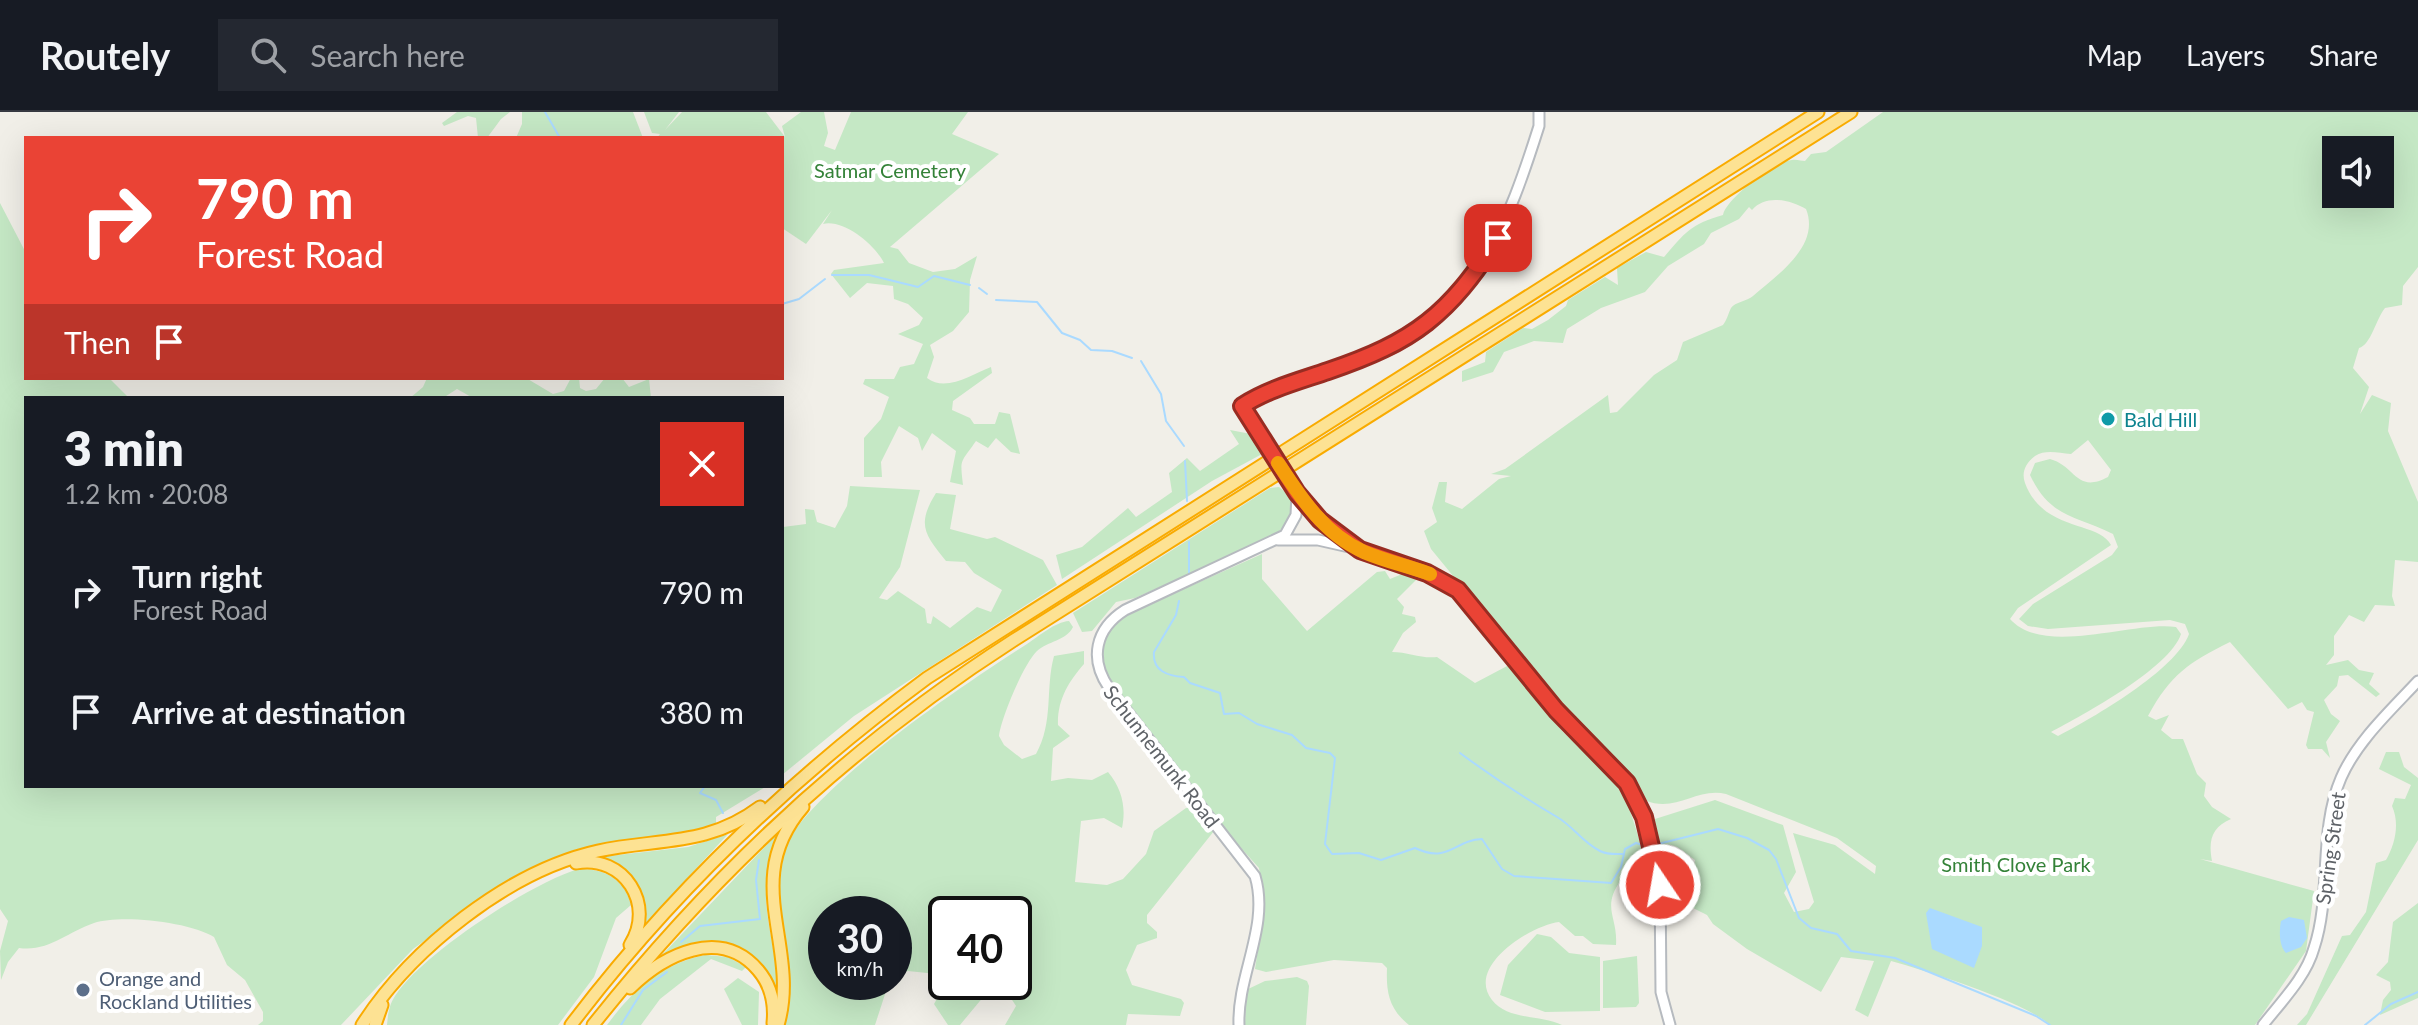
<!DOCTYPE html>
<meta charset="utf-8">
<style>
:root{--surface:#171b24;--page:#242831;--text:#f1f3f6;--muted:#9ea1a6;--line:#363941}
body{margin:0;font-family:Lato,sans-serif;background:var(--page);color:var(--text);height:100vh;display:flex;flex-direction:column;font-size:30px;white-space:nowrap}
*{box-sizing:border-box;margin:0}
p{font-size:26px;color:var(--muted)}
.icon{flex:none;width:44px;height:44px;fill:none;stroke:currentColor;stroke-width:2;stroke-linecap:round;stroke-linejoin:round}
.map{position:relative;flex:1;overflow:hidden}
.details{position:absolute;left:24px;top:284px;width:760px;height:392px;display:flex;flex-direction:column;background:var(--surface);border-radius:0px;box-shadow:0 8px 32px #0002}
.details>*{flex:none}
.guide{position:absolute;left:24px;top:24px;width:760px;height:244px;border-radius:0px;box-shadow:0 8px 32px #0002;background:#ea4335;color:#fff;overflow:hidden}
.buttons{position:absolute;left:2322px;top:24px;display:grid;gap:16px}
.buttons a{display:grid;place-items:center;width:72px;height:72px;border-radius:0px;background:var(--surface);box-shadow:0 8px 32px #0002;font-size:40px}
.speed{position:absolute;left:808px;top:784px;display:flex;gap:16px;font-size:40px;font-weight:700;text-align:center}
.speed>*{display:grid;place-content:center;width:104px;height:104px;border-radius:50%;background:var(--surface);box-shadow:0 8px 32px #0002;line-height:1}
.speed small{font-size:20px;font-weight:400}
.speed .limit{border:4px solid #111;border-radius:12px;background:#fff;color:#111}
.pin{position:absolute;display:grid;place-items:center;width:68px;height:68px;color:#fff;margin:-34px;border-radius:16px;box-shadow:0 4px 12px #0006}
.me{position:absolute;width:88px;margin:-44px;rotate:348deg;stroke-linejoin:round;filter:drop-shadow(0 0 6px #0008)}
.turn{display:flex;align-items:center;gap:28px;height:168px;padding:0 40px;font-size:36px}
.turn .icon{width:104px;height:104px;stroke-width:2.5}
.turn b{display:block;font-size:56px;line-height:68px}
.then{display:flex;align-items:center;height:76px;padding:0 40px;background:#0003;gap:16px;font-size:30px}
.round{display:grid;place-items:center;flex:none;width:84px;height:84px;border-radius:0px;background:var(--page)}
.headline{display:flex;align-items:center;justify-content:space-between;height:136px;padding:0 40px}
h1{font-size:48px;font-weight:800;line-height:60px}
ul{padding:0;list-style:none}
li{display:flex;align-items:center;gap:24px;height:120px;padding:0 40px}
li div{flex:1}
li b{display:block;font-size:30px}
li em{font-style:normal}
header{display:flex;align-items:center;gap:48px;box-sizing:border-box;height:112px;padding:0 40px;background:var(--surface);border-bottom:2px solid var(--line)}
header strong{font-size:38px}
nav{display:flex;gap:44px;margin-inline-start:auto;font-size:28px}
.search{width:560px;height:72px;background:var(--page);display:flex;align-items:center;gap:20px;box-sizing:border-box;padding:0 28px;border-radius:0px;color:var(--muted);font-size:30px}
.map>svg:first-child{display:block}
</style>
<header>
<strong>Routely</strong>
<div class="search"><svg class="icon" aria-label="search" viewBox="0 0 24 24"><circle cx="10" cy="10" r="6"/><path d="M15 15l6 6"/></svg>Search here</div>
<nav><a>Map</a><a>Layers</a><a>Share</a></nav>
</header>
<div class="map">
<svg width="2418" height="913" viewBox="0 0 2418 913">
<rect width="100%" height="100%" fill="#f1efe8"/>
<g fill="#c5e8c5" fill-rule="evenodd">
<polygon points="457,0 510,0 501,7 487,26 478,26 476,6 468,4 444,14 442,11"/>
<polygon points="522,0 633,0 643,26 516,26 522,12"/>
<path d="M644 0H679L665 18 682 0H766L785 25 782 14 801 0H824L828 21 824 34 835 38 851 0H968L952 22 999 42 890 135 898 137 909 151 933 160 955 157 977 144 970 168 969 200 953 219 930 233 934 245 927 266C946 281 972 262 991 255L992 261 953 289 952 298 970 306 974 312H995L999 300 1010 302 1020 342 1011 340 996 326 988 336 976 329C960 352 960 346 963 373L950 370 956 339 932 321 922 339 918 326 899 314 881 350 882 365H864V326L881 307 889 285 863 272 865 267H894L900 255 914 252 923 232 898 222 919 213 923 206 908 192 894 187 893 174 867 171 850 186 831 162 834 158 884 151C875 133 844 107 823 112L832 98 806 132 782 116V26H657L660 22 652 21Z"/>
<path d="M1883 0H2418V155L2403 174 2402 193 2385 196C2376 207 2371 233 2359 236L2353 256 2369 275 2360 302 2372 283 2391 291 2388 319 2418 390V450L2395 448 2392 484 2395 494 2375 493 2364 510 2349 503 2334 524V543L2326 553 2348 548 2359 558 2374 561 2369 572 2380 582 2376 585 2348 563 2339 564 2337 574 2324 588 2331 602 2340 609 2326 630 2330 646 2322 637H2308L2306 633 2314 600 2307 598 2302 590 2288 597 2230 530C2188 551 2171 562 2148 604L2156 608 2169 603 2161 618 2172 627H2183L2197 662 2206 671 2204 684 2212 695 2231 707C2212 715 2208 728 2212 749L2200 747 2314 779 2306 839 2255 913H2050C2025 890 1927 859 1891 849L1868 905 1855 898 1874 849 1841 845 1821 880 1747 837 1713 812 1707 803 1679 789 1684 771 1693 764 1695 748C1682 739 1675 728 1656 734L1655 707 1715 688 1783 713 1796 760 1784 781 1794 800 1809 797 1814 790 1793 721 1835 733 1875 762 1876 754 1837 726 1726 682C1696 675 1675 702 1645 688L1567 603 1431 437 1424 419 1437 410 1432 396 1439 370H1447L1445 390 1462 397 1499 367 1511 364 1491 362 1505 357 1608 283 1610 301 1617 300 1654 263 1677 248 1683 230 1723 213C1727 208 1728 202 1731 196 1735 190 1747 189 1753 184 1776 164 1821 134 1806 97 1790 88 1766 82 1752 98L1749 95 1739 107 1711 121 1704 132 1668 154 1645 180 1601 196 1567 217 1563 231 1534 229 1504 240 1493 260 1462 270V259L1485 250 1486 240 1523 216 1532 217 1548 208 1566 194 1568 188 1605 165 1618 173 1617 156 1646 140 1664 145C1684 122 1690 112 1723 103 1726 87 1775 49 1792 48 1797 47 1801 49 1805 49L1811 42 1826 40ZM2336 38H2380V82H2336ZM2088 328 2111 358 2108 365C2076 382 2076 354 2050 347L2035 351 2030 363C2050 406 2075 403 2113 422L2118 435 2112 443 2033 492 2019 507 2028 514 2048 517 2170 508 2185 512 2189 522C2176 558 2093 606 2058 624L2051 620C2083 603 2170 556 2181 522L2176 515C2132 509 2044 545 2010 507L2018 496 2111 433C2099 409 2043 420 2025 371 2021 360 2026 351 2035 344 2046 337 2058 341 2071 342Z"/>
<path d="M0 91 26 141V266H109L129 286H26V674H767L716 705V712L710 716 574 738 516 763 413 837 341 913H258L263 909V900L245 868 227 853 214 825C190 810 121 802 94 811 67 820 49 840 19 836L8 850 1 868 0 839 8 809 0 797Z"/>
<polygon points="427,266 526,266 553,282 564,279 571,266 579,266 580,276 586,279 596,277 605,266 622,266 629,275 649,267 651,286 473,286 457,277 443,286 410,286 423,275"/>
<polygon points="1230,318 1251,322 1264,341 1212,369 1062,467 1056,443 1082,435 1128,396 1136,405 1172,380 1169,361 1187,346 1200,359 1239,332"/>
<path d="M850 374 920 378 900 455 879 486 887 488 898 479 925 497 927 511 931 512 933 504 950 516 977 495 991 500 1002 478 974 461 965 450 946 449C925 423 916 413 936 381L956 383 950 417 987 427 995 425 1043 448 1057 473 854 604 782 663V419L783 415 806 412 805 397 814 398 817 410 835 416 847 394Z"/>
<path d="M1279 375 1290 384C1295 401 1286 414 1273 425L1135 486 1116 490 1092 519 1082 520 1073 501 1270 376Z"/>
<path d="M1262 442V467L1307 519 1377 460 1385 459 1390 467 1407 460 1415 462 1416 468 1397 487 1404 495 1402 502 1415 505 1416 510 1403 521 1392 540C1408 540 1422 547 1437 545L1475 571 1509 553 1563 620 1611 663 1625 683 1651 764 1648 768H1621C1601 796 1618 804 1616 833L1593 832 1583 824H1575L1559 810C1532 813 1465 854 1492 888 1507 908 1541 903 1562 913H1409C1389 897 1386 880 1387 856L1382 851 1334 848 1266 860 1255 857 1264 797 1259 756 1195 685 1119 586 1103 558 1101 538 1106 522 1128 502Z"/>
<path d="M1069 509 1073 515C1066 529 1048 529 1037 539 1024 551 1001 606 999 624L1004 633 1022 647 1036 642C1054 610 1045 577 1054 544L1084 539V552C1069 569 1057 588 1058 613L1070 624 1053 636 1051 669 1068 666 1092 668 1108 660C1123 678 1126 697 1122 716L1104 706 1081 709 1075 770 1107 773 1123 767 1146 742 1154 719 1186 696H1192L1214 719 1147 803V811L1157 820V826L1137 833 1126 858 1132 873 1181 887 1184 891 1180 904 1128 902 1126 913H1005L1016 894 1005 877 994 872 960 913H948L934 892 939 883 937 862 908 859 894 864V802H826V870H889L875 913H784C799 856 765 800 783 745 787 730 796 715 807 703 862 642 957 577 1027 532 1039 524 1055 510 1069 509ZM946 802H1014V870H946Z"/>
<path d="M2386 640H2399L2404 655 2418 666V728L2306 913H2297L2307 902 2342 824 2350 823 2366 800 2376 751 2386 748C2395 732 2400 712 2392 694L2395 686 2405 687 2411 673 2379 657Z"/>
<path d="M781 718C749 785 778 820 778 886 763 826 709 821 661 844Z"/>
<path d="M728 722 643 814C649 782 632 753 600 745L688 735Z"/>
<path d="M578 757C604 756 625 767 631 793L616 806 594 865 558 913H387C388 902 389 893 395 884 423 841 530 772 578 757Z"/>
<polygon points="2418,791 2418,886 2380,903 2383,888 2391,878 2390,870 2376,863 2388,850 2393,810"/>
<polygon points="1537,822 1551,825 1569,841 1600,845 1600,899 1545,900 1500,883 1508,853"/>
<path d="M705 843 728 845 746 855 742 859 711 847 660 887 641 913H607C633 878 661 852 705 843Z"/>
<polygon points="1637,844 1639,891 1636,895 1603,896 1603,849"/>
<polygon points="1297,865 1307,869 1309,874 1306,913 1245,913 1246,878 1265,869"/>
<polygon points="738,866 759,880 758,913 742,913 724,877"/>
</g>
<g fill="#aadaff">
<polygon points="1930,796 1982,815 1982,834 1974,856 1932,837 1926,801"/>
<path d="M2289 805 2304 808 2307 826 2301 835 2286 841C2279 834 2279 819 2281 809Z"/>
</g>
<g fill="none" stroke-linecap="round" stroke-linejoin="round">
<g stroke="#aadaff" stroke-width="2">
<polyline points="545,0 560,26"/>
<polyline points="832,163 869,163 918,175 934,164 970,173"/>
<polyline points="979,176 987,182"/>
<polyline points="996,188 1037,190 1062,221 1080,228 1091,238 1112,239 1132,246"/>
<polyline points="782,192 799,187 825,167"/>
<polyline points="1141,249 1161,282 1166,309 1184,334"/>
<polyline points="1185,349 1187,389"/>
<polyline points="1189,430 1189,461"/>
<path d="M1179 489 1176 503 1154 540C1152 559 1168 564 1184 565L1190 571 1220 581 1224 602 1239 601 1257 612 1292 623 1306 636 1330 641 1335 646 1325 732 1332 742 1359 741 1381 748 1415 736C1449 752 1454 728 1482 727L1502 757 1514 764 1611 771 1621 755 1625 737 1636 731 1646 734"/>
<path d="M1460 641C1491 664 1523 685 1557 705 1573 714 1582 730 1600 739 1608 743 1615 742 1624 742"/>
<polyline points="705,674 700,681 716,688 723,701"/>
<polyline points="1658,732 1718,717 1747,726 1769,738 1776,747 1799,806 1811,816 1837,822 1851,839 1895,846 2036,904 2050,913"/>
<polyline points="681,830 700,814 760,807 756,768 759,748"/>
<polyline points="621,913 643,878 667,860"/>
<polyline points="2365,913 2391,892 2418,880"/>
</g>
<g stroke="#b6babf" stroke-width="13">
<g id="secondary">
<path d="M1267 334 1242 294C1280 268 1331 259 1374 244 1474 207 1510 106 1539 14V0"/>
<polyline points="1292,372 1320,408 1353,434 1427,461 1458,478 1556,598 1627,671 1644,705 1660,771 1661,880 1670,913"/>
<polyline points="1278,428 1318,428 1349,435"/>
<path d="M1239 913C1237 863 1270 814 1255 764L1109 576C1089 547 1095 517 1125 498L1285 423 1296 403 1297 382"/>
<path d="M2263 913C2281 890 2306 865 2314 836 2332 782 2318 719 2341 666 2357 629 2391 598 2418 569"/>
</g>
</g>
<g stroke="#f9ab00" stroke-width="15">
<g id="highway">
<path d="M576 751C624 742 656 793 630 833"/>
<path d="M630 876C664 843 720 814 758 858 771 873 775 891 773 911"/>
<path d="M362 913C411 837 508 759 598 739 658 726 707 735 760 695"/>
<polyline points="375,913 382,893"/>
<path d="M571 913C672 780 793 665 927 566L1818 0"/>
<path d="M593 913C712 763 852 632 1014 528L1851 0"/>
<path d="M778 913C801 835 739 769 803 695"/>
</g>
</g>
<use href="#secondary" stroke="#fff" stroke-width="9"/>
<use href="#highway" stroke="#fde293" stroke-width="11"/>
<g stroke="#b6babf" stroke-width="13" stroke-linecap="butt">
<polyline id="secondary-bridge" points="1267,334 1292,372"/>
</g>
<use href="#secondary-bridge" stroke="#fff" stroke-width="9"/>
</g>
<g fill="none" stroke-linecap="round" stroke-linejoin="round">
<g stroke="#982c22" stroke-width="20">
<path id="route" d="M1498 126C1449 203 1414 230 1328 259 1299 269 1268 277 1242 294L1297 381 1320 408 1360 438 1427 461 1458 478 1556 598 1627 671 1644 705 1660 773"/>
</g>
<use href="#route" stroke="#ea4335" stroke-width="14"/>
<path stroke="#f59e0b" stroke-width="14" d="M1278 351C1301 386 1324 422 1364 440 1385 449 1408 454 1430 462"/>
</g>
<circle fill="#0f9aa8" stroke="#fff" stroke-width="3" cx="2108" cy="307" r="8"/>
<circle fill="#5c6f8a" stroke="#fff" stroke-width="3" cx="83" cy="878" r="8"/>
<g text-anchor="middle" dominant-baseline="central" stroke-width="8" stroke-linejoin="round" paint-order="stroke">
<g font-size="20" fill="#348238" stroke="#fff">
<text x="890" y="58">Satmar Cemetery</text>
<text x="2016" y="752">Smith Clove Park</text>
</g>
<g font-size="20" fill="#0d838f" stroke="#fff" text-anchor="start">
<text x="2124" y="307">Bald Hill</text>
</g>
<g font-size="20" fill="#5f6368" stroke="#fff">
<text transform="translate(1162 644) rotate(52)">Schunnemunk Road</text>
<text transform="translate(2330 736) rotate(-82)">Spring Street</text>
</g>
<g font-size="20" fill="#4e5e75" stroke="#fff" text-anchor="start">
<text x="99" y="866">Orange and<tspan x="99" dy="23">Rockland Utilities</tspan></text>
</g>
</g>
</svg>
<div class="buttons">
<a><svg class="icon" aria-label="sound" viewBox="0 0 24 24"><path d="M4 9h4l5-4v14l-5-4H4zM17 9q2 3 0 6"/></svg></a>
</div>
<div class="speed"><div>30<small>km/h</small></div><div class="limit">40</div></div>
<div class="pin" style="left:1498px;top:126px;background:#d93025"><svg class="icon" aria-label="arrive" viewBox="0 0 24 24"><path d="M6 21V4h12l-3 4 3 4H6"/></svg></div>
<svg class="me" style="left:1660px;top:773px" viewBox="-20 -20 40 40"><circle r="17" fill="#ea4335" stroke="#fff" stroke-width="3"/><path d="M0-11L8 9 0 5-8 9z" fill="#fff"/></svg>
<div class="guide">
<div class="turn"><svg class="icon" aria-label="right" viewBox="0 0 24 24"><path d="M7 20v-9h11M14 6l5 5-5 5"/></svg><div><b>790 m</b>Forest Road</div></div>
<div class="then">Then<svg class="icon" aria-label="arrive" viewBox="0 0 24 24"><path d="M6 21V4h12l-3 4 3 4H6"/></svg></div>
</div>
<section class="details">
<div class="headline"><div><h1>3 min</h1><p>1.2 km · 20:08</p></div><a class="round" style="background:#d93025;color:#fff"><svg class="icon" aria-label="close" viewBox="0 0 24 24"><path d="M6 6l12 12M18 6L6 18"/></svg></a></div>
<ul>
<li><svg class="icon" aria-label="right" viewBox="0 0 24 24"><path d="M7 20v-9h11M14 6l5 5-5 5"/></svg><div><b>Turn right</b><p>Forest Road</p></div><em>790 m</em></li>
<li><svg class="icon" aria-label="arrive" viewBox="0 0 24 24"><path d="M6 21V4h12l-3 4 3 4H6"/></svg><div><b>Arrive at destination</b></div><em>380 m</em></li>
</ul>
</section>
</div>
